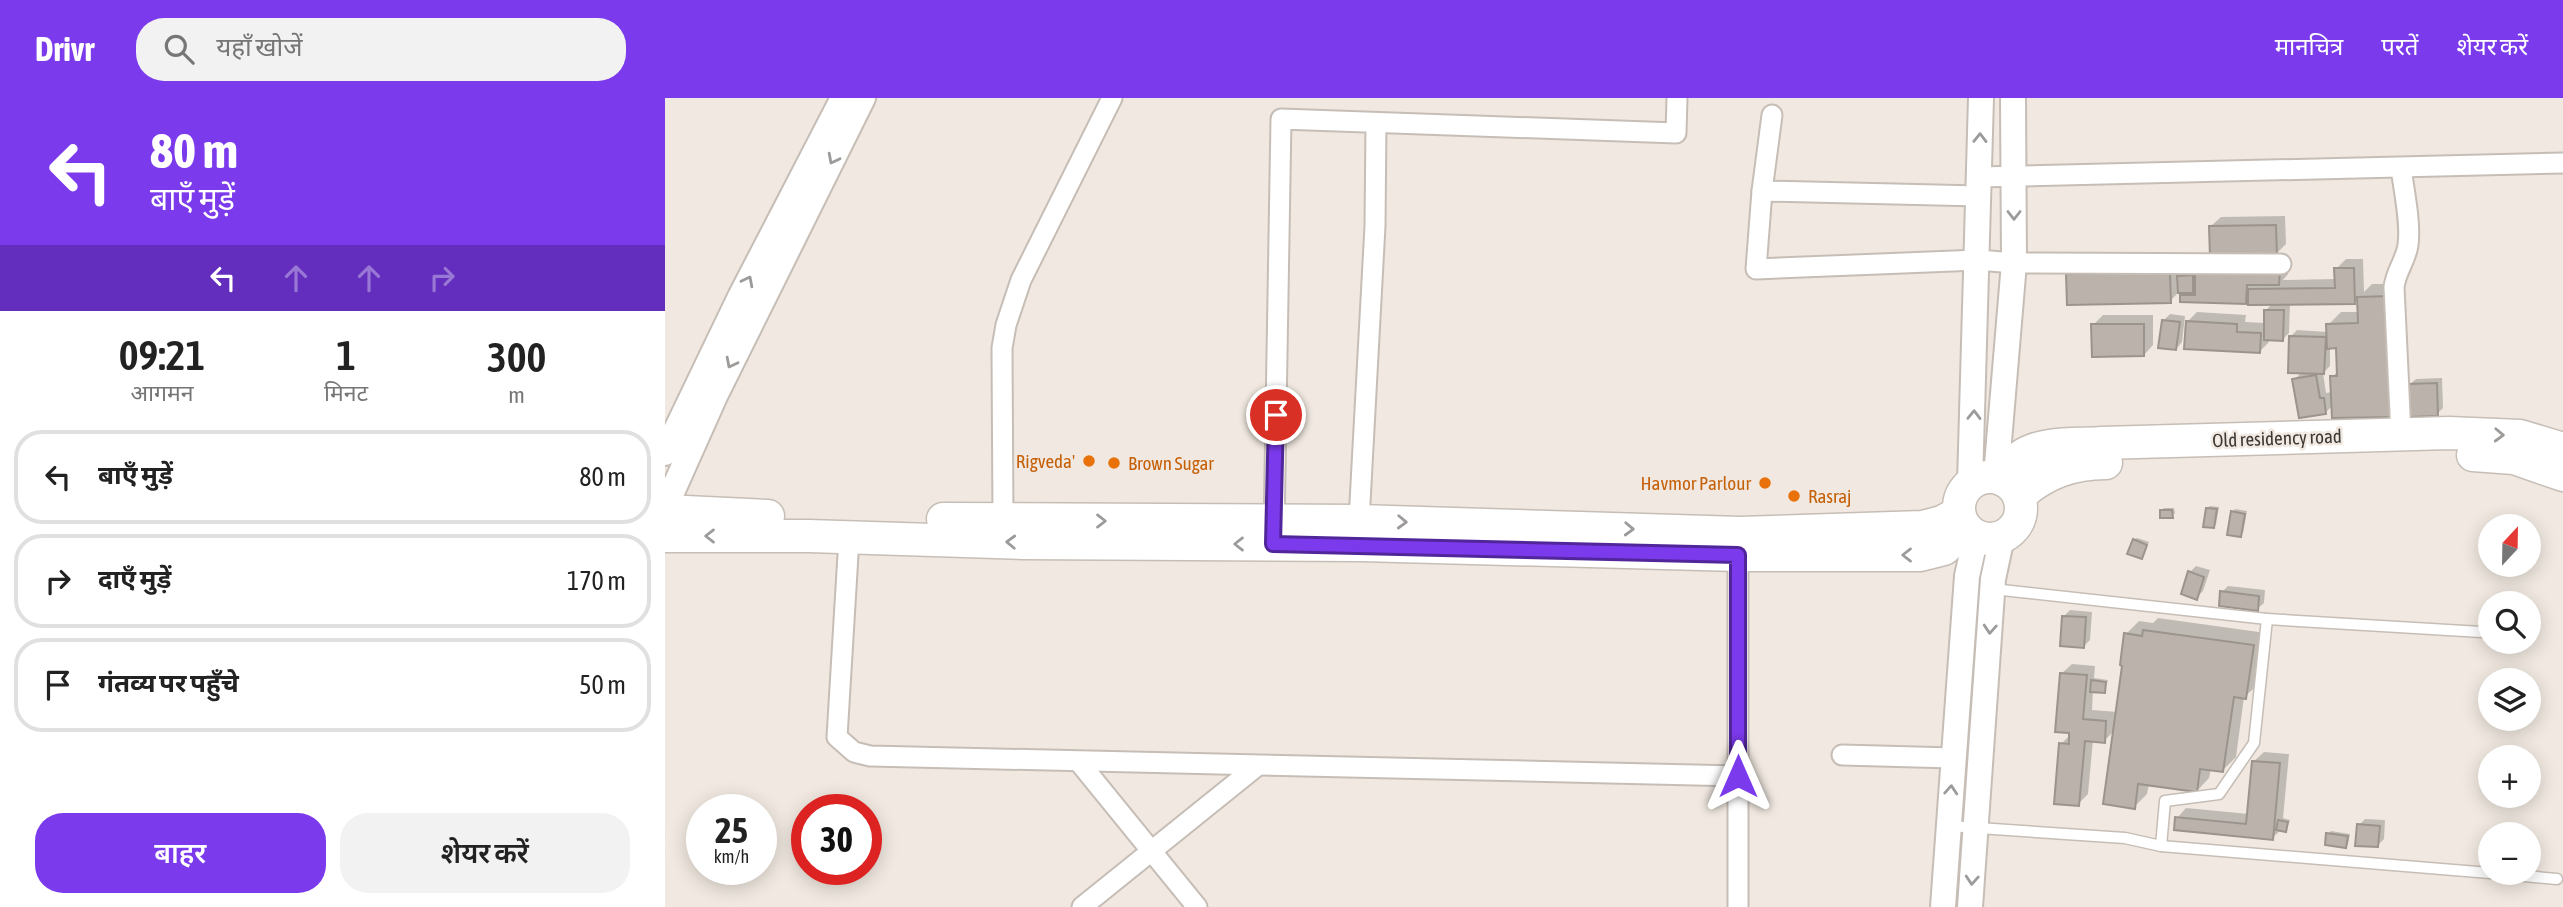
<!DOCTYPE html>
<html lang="hi">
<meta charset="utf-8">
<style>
:root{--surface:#fff;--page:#f2f2f2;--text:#222;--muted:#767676;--line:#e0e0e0;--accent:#7c3aed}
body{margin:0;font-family:"Asap Condensed","Noto Sans Devanagari",sans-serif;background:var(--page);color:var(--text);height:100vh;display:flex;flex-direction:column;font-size:26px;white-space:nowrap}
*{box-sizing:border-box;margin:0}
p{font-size:23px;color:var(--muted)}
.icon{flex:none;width:38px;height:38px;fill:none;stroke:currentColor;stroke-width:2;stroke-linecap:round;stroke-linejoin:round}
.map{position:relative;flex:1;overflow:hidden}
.details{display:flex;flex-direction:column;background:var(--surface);width:665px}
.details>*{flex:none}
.banner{background:#7c3aed;color:#fff;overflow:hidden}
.needle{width:46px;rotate:22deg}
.fabs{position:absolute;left:1813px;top:416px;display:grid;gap:14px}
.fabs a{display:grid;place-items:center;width:63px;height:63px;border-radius:50%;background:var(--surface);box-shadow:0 4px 18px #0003;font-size:35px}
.speed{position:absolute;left:21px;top:696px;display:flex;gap:14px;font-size:35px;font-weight:700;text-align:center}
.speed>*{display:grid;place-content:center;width:91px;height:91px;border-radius:50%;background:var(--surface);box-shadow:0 4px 18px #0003;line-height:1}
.speed small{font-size:18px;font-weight:400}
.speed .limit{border:10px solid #d22;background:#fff;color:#111}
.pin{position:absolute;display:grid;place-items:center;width:60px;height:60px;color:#fff;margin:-30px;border:4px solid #fff;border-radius:50%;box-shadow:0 2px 7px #0007}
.me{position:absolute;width:77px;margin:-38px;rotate:0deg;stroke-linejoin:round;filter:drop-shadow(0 0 5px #0008)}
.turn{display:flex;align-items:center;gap:24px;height:147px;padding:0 35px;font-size:32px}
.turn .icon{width:91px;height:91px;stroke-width:2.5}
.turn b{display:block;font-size:49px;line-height:60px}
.lanes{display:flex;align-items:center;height:66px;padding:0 35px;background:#0003;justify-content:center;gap:35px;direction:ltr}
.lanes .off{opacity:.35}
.eta{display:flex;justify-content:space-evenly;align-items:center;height:119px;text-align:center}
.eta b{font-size:42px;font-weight:600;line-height:49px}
.primary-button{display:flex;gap:14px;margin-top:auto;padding:14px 35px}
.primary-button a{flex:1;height:80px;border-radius:28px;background:var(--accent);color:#fff;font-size:28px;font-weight:600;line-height:80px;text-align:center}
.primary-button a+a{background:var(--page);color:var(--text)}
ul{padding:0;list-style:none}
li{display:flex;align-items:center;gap:21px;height:94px;margin:0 14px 10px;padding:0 21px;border:4px solid var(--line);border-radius:28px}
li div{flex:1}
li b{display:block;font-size:26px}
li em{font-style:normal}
header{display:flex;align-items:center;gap:42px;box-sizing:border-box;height:98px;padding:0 35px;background:var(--accent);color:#fff}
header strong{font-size:33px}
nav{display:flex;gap:38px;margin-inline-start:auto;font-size:24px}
.search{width:490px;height:63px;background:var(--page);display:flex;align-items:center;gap:18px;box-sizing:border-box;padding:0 24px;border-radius:28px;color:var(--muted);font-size:26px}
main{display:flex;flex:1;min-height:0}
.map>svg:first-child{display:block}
</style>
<header>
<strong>Drivr</strong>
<div class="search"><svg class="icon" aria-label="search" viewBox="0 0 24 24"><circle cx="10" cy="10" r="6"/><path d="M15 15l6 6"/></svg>यहाँ खोजें</div>
<nav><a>मानचित्र</a><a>परतें</a><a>शेयर करें</a></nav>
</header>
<main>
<section class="details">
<div class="banner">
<div class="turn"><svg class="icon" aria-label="left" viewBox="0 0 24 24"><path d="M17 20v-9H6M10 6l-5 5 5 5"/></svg><div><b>80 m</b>बाएँ मुड़ें</div></div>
<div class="lanes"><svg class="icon" aria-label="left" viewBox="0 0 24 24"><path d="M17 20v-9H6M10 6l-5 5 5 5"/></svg><svg class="icon off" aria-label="ahead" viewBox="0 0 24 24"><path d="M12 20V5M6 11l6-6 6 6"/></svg><svg class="icon off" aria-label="ahead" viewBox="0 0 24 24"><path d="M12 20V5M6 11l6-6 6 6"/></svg><svg class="icon off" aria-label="right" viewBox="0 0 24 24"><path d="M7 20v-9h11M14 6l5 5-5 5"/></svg></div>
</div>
<div class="eta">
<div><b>09:21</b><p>आगमन</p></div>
<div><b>1</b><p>मिनट</p></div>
<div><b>300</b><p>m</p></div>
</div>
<ul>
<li><svg class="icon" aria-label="left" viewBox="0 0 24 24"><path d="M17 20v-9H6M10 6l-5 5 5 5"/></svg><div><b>बाएँ मुड़ें</b></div><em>80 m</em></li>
<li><svg class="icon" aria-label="right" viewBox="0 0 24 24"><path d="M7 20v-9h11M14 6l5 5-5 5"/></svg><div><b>दाएँ मुड़ें</b></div><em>170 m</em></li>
<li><svg class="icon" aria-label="arrive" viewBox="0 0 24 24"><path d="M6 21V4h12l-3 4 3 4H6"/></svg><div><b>गंतव्य पर पहुँचे</b></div><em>50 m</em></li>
</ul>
<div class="primary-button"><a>बाहर</a><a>शेयर करें</a></div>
</section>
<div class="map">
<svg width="1898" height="809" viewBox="0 0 1898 809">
<rect width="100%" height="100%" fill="#f1e9e1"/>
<g fill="#0003" fill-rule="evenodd">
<polygon points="1620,118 1621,146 1611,156 1546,128 1556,119"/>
<path d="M1681 161H1698L1699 194 1707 186H1738L1668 307 1661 314 1629 282 1637 274 1626 238 1632 232 1663 234V227L1676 214H1694V200L1689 204 1625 205 1624 235 1618 241H1604V244L1594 254 1522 224 1532 214 1581 217 1580 224 1601 225V212L1608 205 1585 199 1581 204 1517 198 1521 193H1515L1505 203 1403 176 1412 167 1514 165 1515 176 1624 163 1623 176 1618 182 1671 181V171ZM1665 249H1673L1674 272 1667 279V294L1661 295 1658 275 1665 268Z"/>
<polygon points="1505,216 1520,218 1517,244 1511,251 1499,222"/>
<polygon points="1438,217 1488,217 1488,247 1479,257 1428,227"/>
<polygon points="1777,280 1778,310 1772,316 1744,287 1751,281"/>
<polygon points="1545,408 1554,409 1551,426 1549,429 1542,410"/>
<polygon points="1499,410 1509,410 1510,415 1507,418 1497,412"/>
<polygon points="1570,411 1582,413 1578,435 1575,437 1568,414"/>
<polygon points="1472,440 1484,444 1477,459 1469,442"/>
<polygon points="1531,468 1545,472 1538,493 1531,500 1525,474"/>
<polygon points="1563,488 1600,492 1599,505 1592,511 1557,494"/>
<polygon points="1405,512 1427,514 1425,542 1419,548 1399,518"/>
<polygon points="1493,520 1601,535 1594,586 1579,599 1571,659 1558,672 1546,670 1544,680 1532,693 1484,686 1482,696 1469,709 1450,632 1439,643 1428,642 1423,696 1413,706 1396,646 1408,634 1397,575 1407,566 1430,568 1429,580 1443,582 1439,594 1428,592 1427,612 1453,614 1461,536 1474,523 1488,525"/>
<polygon points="1599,654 1624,656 1618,720 1625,722 1621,732 1616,732 1607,740 1512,720 1521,710 1584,716 1589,663"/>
<polygon points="1700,721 1720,722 1719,741 1712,748 1694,727"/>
<polygon points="1666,733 1685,736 1683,746 1681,748 1663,736"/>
</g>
<g fill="#bbb3ab" stroke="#9b948c" stroke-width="2">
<polygon points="1611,127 1612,158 1545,159 1544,128"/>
<polygon points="1669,170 1689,170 1690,206 1583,207 1583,191 1670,190"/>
<polygon points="1530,171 1615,172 1614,187 1582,187 1581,206 1515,204 1515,197 1530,197"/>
<polygon points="1505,174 1506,205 1402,207 1401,176"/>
<polygon points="1528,177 1528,195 1513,195 1512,178"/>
<polygon points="1726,198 1729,319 1667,320 1665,278 1672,278 1671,250 1662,251 1661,226 1693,225 1692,199"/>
<polygon points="1599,212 1619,212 1618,243 1599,242"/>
<polygon points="1497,222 1515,224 1511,252 1493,250"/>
<polygon points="1521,223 1572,226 1572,234 1596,235 1595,255 1519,251"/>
<polygon points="1426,226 1479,226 1479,258 1427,259"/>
<polygon points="1624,238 1661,239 1659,276 1623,275"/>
<polygon points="1651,277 1655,300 1659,300 1661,316 1634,320 1627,281"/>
<polygon points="1772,285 1773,318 1744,319 1743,286"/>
<polygon points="1541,410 1552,411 1549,430 1538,429"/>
<polygon points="1495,412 1507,412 1508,420 1495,420"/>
<polygon points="1566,413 1580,416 1576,439 1562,437"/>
<polygon points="1468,441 1482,447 1477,461 1462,456"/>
<polygon points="1523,473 1539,479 1532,502 1516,496"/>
<polygon points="1555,493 1594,498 1593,513 1554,508"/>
<polygon points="1397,518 1421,519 1419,550 1395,548"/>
<polygon points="1478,532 1589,547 1581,601 1569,599 1558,674 1535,671 1532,694 1473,686 1470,711 1438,706 1457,568 1455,567 1459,535 1477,538"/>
<polygon points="1395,575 1422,577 1418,621 1441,623 1440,645 1420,643 1414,708 1389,706 1394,645 1404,646 1404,635 1390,634"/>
<polygon points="1426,582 1441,584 1440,595 1425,594"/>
<polygon points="1587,663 1615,665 1608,742 1509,732 1510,719 1581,726"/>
<polygon points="1613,722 1623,724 1621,734 1611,732"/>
<polygon points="1692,726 1715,728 1713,749 1690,748"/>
<polygon points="1661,735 1683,738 1681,750 1660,747"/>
</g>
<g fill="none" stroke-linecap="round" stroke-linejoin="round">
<g stroke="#c6beb6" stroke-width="13">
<g id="service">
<polyline points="1328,491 1602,521 1816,534"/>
<polyline points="1284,728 1460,740 1496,748 1825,775"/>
<polyline points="1496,748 1500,703 1554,696 1589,645 1602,521"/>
<polyline points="1827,775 1892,781"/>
</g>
</g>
<g stroke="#c6beb6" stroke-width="23">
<g id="minor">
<polyline points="1107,17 1097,93 1091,171 1313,162 1349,165 1616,166"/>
<path d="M1736 70C1739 93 1746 125 1743 147 1741 162 1731 173 1729 189L1736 336"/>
<polyline points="1314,79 1898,65"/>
<polyline points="1097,93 1314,98"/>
<polyline points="338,422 337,250 341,227 356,182 447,0"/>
<polyline points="694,423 710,128 711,25"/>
<polyline points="609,433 616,21 1011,35 1012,0"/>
<polyline points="184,440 172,639 189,654 205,658 1073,678 1073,457"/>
<polyline points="1177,657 1288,660"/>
<polyline points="414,664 532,809"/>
<polyline points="1073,678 1073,809"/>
<polyline points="417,809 592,668"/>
</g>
</g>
<g stroke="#c6beb6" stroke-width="28">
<g id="tertiary">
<polyline points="0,355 75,199 178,0"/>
<polyline points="1331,379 1349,165 1348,0"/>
<polyline points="1305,385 1316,0"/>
<polyline points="0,410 50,298 198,0"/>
<polyline points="1278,809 1302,478 1311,438"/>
<polyline points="1305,809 1328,481 1337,439"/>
</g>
</g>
<g stroke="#c6beb6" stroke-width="35">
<g id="trunk">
<polyline points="1808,357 1849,360 1898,377"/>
<circle cx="1325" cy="410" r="31"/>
<path d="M1338 382C1343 374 1348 365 1355 359 1376 343 1412 347 1437 345L1784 335 1855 338 1898 351"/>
<path d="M1354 398C1380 375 1407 365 1441 365"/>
<polyline points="0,413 103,418"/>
<polyline points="278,421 694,423 1075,435 1258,429 1277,424 1294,415"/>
<polyline points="0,438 144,438 359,445 696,447 1073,457 1255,457 1279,451 1301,431"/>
</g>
</g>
<use href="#service" stroke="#fff" stroke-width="10"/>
<use href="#minor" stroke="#fff" stroke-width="19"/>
<use href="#tertiary" stroke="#fff" stroke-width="24"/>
<use href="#trunk" stroke="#fff" stroke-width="32"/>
</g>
<defs><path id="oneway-chevron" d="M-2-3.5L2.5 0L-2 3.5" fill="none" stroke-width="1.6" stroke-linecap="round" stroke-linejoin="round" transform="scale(1.75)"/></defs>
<g stroke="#9d9b9a">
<use href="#oneway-chevron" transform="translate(1315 40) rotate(-89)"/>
<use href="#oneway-chevron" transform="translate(168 61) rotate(117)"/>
<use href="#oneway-chevron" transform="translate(1349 117) rotate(90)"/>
<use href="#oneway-chevron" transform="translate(83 183) rotate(-63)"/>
<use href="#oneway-chevron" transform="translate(66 265) rotate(117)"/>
<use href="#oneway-chevron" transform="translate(1309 317) rotate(-89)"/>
<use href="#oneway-chevron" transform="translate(1834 337) rotate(2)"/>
<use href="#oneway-chevron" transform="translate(436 423)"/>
<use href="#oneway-chevron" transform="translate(737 424) rotate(2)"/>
<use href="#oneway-chevron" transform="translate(964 431) rotate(2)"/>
<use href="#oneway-chevron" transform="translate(45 438) rotate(180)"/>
<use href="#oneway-chevron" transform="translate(346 444) rotate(-178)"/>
<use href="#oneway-chevron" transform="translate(574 446) rotate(-180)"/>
<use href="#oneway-chevron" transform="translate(1242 457) rotate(180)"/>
<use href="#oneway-chevron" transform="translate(1325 531) rotate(94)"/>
<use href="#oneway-chevron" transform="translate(1286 692) rotate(-86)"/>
<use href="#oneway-chevron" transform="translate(1307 782) rotate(94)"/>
</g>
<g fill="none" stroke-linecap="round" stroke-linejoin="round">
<g stroke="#51269a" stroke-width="18">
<polyline id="route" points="611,317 608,446 1073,457 1073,678"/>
</g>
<use href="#route" stroke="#7c3aed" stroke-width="12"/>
</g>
<g fill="#e8710a" stroke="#f1e9e1" stroke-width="2.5">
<circle cx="424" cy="363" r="7"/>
<circle cx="449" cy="365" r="7"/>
<circle cx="1100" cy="385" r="7"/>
<circle cx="1129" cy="398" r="7"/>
</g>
<g text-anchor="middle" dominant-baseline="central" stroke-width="5" stroke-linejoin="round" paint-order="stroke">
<g font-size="19" fill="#3b3734" stroke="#f1e9e1">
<text transform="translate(1612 340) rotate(-2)">Old residency road</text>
</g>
<g font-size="19" fill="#c56008" stroke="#f1e9e1" text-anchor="end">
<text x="410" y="363">Rigveda'</text>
<text x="463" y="365" text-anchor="start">Brown Sugar</text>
<text x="1086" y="385">Havmor Parlour</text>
<text x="1143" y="398" text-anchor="start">Rasraj</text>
</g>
</g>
</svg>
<div class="fabs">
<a><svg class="needle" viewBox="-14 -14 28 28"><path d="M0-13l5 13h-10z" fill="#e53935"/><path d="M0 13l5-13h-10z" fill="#767676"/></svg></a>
<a><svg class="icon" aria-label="search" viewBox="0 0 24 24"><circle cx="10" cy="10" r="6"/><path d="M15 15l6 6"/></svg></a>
<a><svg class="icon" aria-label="layers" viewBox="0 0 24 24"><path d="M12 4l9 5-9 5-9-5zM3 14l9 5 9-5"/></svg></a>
<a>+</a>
<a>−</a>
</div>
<div class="speed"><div>25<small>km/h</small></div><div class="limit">30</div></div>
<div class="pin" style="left:611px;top:317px;background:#d93025"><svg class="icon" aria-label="arrive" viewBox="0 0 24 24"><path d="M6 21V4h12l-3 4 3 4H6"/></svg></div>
<svg class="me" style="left:1073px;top:678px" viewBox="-20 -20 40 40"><path d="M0-17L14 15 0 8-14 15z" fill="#7c3aed" stroke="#fff" stroke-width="4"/></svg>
</div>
</main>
